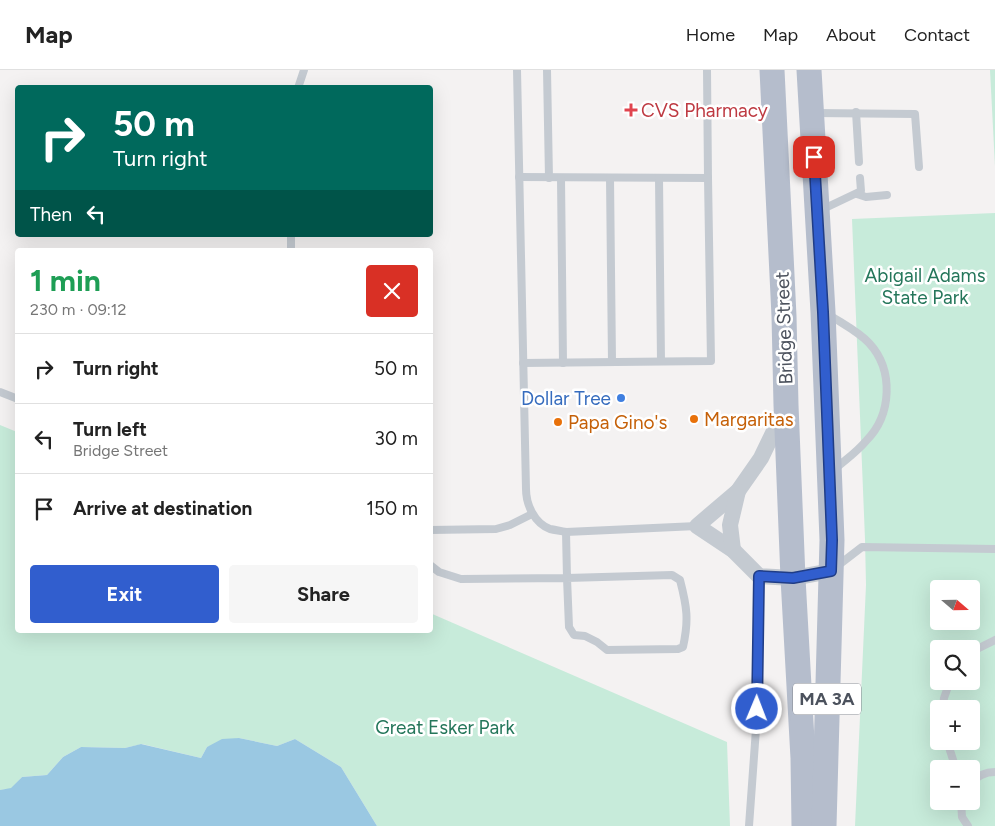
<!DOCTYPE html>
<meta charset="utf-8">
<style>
:root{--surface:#fff;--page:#f6f6f6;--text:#222;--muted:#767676;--line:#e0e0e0;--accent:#315ece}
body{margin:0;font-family:Figtree,sans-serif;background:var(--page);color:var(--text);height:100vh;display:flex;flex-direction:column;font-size:19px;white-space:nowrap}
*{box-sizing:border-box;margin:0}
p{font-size:16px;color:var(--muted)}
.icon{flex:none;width:28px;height:28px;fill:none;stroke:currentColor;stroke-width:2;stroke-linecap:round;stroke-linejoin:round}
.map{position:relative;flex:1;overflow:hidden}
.drawer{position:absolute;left:15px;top:178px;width:418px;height:385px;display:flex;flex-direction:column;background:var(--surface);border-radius:5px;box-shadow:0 5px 20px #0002}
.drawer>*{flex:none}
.banner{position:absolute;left:15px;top:15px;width:418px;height:152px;border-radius:5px;box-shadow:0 5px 20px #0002;background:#00695c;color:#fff;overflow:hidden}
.needle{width:32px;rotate:110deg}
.tools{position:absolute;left:930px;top:510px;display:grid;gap:10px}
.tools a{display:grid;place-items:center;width:50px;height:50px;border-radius:5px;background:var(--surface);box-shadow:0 5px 20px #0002;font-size:25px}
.pin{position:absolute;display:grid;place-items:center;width:42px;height:42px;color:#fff;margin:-21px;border-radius:10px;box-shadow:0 2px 8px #0006}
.me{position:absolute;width:55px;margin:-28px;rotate:1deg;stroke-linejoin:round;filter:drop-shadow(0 0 4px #0008)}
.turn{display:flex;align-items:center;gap:18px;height:105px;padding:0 15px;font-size:22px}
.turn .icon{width:65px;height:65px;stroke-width:2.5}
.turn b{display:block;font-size:35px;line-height:42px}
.then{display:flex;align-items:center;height:48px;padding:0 15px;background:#0003;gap:10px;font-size:19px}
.round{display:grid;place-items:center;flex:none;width:52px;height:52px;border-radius:5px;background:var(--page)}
.summary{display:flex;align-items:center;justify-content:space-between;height:85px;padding:0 15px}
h1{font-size:30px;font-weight:700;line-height:38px;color:#1e9e55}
.button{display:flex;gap:10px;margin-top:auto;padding:10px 15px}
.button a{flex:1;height:58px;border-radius:5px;background:var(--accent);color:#fff;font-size:20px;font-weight:700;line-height:58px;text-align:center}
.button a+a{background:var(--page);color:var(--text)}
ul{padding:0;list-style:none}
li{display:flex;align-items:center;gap:15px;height:70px;padding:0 15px;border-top:1px solid var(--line)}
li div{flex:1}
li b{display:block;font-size:19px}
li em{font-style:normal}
header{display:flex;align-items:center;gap:30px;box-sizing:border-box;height:70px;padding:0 25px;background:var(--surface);border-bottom:1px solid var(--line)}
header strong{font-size:24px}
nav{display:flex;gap:28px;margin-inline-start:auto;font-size:18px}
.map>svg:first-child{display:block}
</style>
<header>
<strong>Map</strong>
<nav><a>Home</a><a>Map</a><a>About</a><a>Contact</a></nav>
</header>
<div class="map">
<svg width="995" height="756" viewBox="0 0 995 756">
<rect width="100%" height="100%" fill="#f4f2f2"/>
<g fill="#c7ebda" fill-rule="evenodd">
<polygon points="990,0 995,0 995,96"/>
<path d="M995 143V756H855L866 515 865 469 852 149ZM939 519H971V551H939ZM939 579H971V611H939ZM939 639H971V671H939ZM939 699H971V731H939Z"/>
<polygon points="0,355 17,362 18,560 430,560 430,543 727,672 730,756 377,756 341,697 295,669 277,676 239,668 207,677 201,688 142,674 125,678 81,677 63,687 47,705 22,707 11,719 0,720"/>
</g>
<polygon fill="#9ac8e2" points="239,668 277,676 295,669 341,697 377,756 0,756 0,720 11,718 22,707 47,705 63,687 81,677 125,678 141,674 201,688 207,677 222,669"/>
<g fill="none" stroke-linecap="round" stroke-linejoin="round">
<g stroke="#c4cad1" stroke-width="8">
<path d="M517 0 526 419C526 434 534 453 550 459 555 460 561 461 566 462L697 456"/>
<polyline points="547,0 549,108"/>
<polyline points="298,18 304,0"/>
<polyline points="856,42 859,92"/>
<polyline points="815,43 915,44 919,97"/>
<polyline points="519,107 708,108 707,0"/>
<polyline points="561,108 563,293"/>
<polyline points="610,108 612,292"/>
<polyline points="659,108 661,291"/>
<polyline points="857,124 866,127 887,125"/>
<polyline points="821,140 861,121 860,108"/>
<polyline points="291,165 291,180"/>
<path d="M828 244C841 253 858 261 869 273 894 300 892 345 866 371 857 382 845 390 835 399"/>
<polyline points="523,293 711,291 708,108"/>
<polyline points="0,322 18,329"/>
<polyline points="430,460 496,459 510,455 532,444"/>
<path d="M430 495 439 502 461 509 567 508 569 557 574 565 585 566 597 572 607 580 678 579 683 577C689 550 687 537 680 510L672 505 567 508 566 462"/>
<polyline points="836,497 862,477 995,479"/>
<polyline points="971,582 995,570"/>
<polyline points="943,639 944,628 950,611"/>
<polyline points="947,671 956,699"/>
<path d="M971 713C978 705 985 702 995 702"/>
<polyline points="961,731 962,747 968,756"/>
<polyline points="749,756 756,659 759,506"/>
</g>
<g stroke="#c4cad1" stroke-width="16">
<polyline points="784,340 761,388 738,421 697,456 733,480 759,506 793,508 831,501"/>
<polyline points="733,480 730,455 738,421"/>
</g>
<g stroke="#b5bdcc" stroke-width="25">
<polyline points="772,0 784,246 786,335 793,508 803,688 804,756"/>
<polyline points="809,0 823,242 832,470 824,756"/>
</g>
</g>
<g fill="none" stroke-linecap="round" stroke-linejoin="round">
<g stroke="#203d86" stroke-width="12">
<polyline id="route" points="757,639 759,506 793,508 831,501 832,470 823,242 814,87"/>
</g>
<use href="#route" stroke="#315ece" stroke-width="9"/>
</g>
<path fill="#e0444e" stroke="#fff" stroke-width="2" d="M628.5 32.5h5v5h5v5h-5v5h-5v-5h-5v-5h5z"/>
<circle fill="#3f7fe0" stroke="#fff" stroke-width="2" cx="621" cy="328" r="5"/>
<g fill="#e8710a" stroke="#fff" stroke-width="2">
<circle cx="694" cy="349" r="5"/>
<circle cx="558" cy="352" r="5"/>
</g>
<g text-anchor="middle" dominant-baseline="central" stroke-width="5" stroke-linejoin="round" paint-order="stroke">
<rect fill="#fff" stroke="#82868e" stroke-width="1" x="793" y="613.5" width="68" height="31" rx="4"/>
<g font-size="18" font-weight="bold" fill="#4c525d">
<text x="827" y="629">MA 3A</text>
</g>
<g font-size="19" fill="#be3a42" stroke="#fff" text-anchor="start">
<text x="641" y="40">CVS Pharmacy</text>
</g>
<g font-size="19" fill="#24765a" stroke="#fff">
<text x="925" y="205">Abigail Adams<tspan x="925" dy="22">State Park</tspan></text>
<text x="445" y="657">Great Esker Park</text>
</g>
<g font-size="19" fill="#4c525d" stroke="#fff">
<text transform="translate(784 258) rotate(-92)">Bridge Street</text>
</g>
<g font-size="19" fill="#366cbe" stroke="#fff" text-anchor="end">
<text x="611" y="328">Dollar Tree</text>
</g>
<g font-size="19" fill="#c56008" stroke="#fff" text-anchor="start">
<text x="704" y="349">Margaritas</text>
<text x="568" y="352">Papa Gino's</text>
</g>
</g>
</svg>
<div class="tools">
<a><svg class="needle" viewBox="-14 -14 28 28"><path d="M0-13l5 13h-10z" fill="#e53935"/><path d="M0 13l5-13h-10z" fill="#767676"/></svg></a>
<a><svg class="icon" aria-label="search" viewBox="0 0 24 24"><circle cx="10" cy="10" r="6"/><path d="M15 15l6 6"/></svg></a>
<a>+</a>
<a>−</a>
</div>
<div class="pin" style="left:814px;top:87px;background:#d93025"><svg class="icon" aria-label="arrive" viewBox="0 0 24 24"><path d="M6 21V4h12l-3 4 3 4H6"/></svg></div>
<svg class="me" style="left:757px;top:639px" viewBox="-20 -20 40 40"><circle r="17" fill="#315ece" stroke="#fff" stroke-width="3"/><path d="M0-11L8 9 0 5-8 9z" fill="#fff"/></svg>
<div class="banner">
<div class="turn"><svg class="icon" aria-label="right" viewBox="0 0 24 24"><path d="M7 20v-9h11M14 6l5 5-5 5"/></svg><div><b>50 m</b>Turn right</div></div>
<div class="then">Then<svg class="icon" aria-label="left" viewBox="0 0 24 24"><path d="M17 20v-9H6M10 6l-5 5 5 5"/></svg></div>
</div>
<section class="drawer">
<div class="summary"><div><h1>1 min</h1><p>230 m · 09:12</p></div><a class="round" style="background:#d93025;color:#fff"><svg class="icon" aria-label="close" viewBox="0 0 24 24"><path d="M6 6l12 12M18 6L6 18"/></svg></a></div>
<ul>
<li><svg class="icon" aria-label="right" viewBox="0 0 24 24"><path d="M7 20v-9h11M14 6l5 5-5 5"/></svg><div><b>Turn right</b></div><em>50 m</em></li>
<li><svg class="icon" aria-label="left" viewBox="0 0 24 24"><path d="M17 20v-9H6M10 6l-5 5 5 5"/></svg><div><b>Turn left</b><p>Bridge Street</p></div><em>30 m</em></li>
<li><svg class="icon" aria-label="arrive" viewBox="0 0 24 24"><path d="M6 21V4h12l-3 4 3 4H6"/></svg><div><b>Arrive at destination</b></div><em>150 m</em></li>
</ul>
<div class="button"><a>Exit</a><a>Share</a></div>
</section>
</div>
